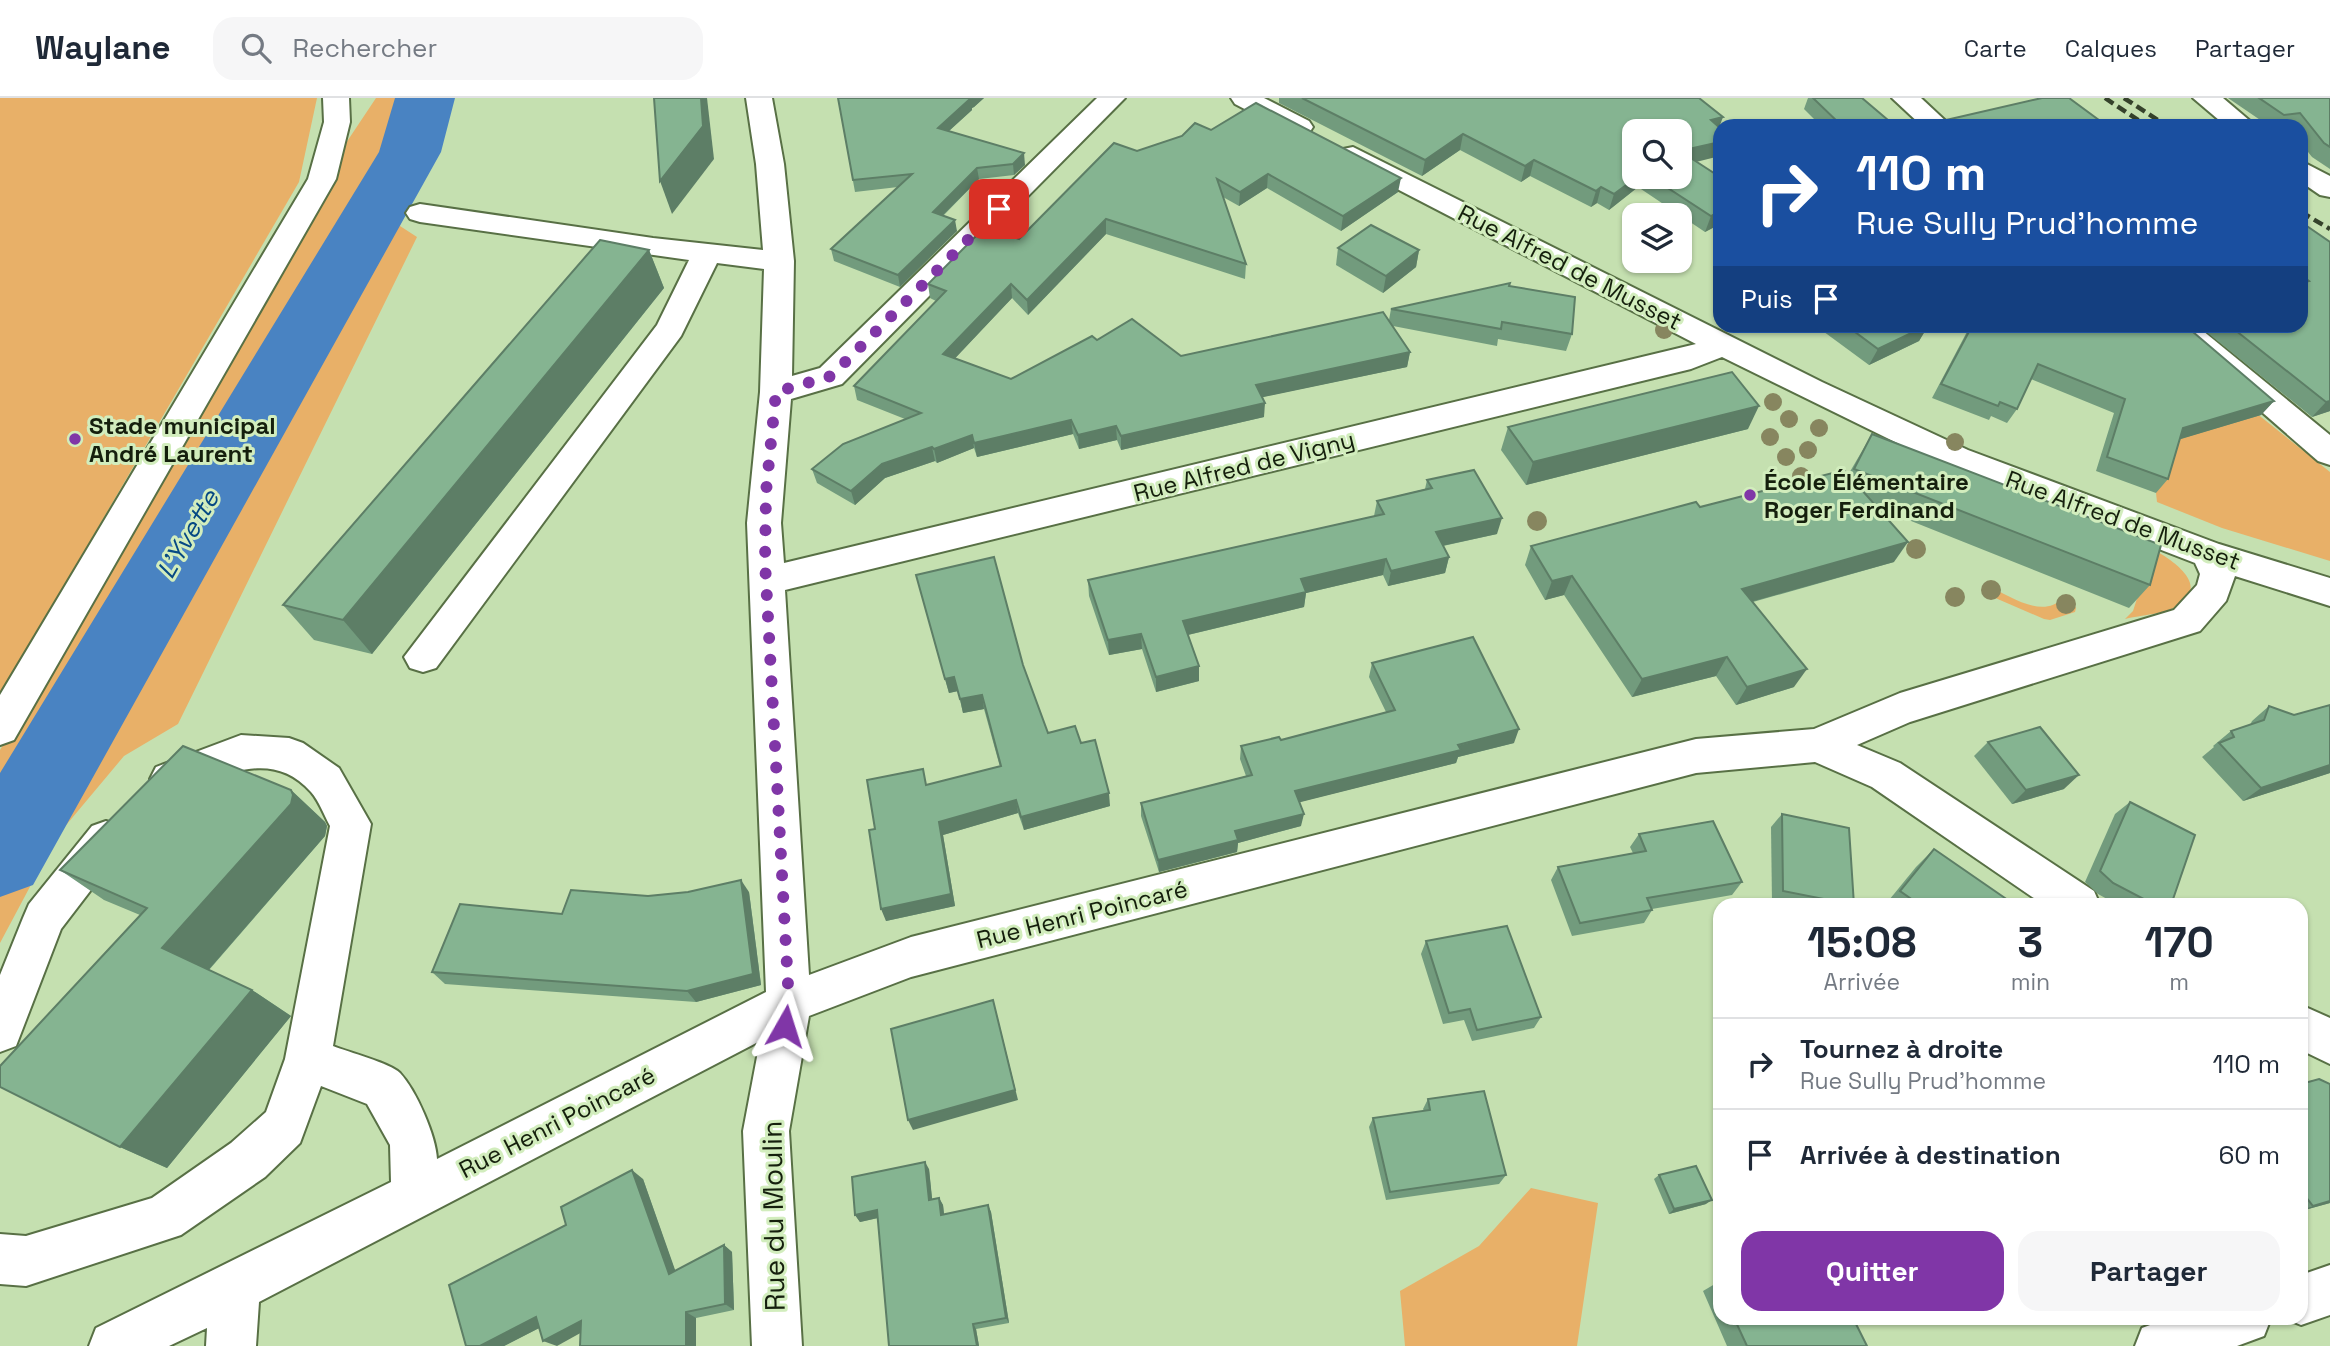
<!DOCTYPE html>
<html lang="fr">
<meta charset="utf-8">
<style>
:root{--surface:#fff;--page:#f6f6f7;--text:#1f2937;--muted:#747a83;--line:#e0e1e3;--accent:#8036a7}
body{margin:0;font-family:"Space Grotesk",sans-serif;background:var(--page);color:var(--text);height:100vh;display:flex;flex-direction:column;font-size:26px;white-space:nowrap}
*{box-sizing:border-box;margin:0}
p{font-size:23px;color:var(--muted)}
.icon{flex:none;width:38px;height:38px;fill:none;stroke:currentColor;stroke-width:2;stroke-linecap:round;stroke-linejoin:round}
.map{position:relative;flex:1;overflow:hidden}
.side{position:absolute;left:1713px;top:800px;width:595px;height:427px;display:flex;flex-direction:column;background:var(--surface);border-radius:21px;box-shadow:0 2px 5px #0004}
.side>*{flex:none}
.top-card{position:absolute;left:1713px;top:21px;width:595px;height:214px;border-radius:21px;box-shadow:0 2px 5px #0004;background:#1a4fa0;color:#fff;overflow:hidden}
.fabs{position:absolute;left:1622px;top:21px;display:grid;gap:14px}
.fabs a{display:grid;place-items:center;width:70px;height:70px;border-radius:14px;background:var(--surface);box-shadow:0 2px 5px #0004;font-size:35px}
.pin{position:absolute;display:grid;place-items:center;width:60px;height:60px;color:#fff;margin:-30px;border-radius:14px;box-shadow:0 4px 10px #0006}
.me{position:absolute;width:77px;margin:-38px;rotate:6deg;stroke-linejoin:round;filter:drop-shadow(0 0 5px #0008)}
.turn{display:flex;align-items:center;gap:24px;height:147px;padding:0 28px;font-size:32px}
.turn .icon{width:91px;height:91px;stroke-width:2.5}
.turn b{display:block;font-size:49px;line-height:60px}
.then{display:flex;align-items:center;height:66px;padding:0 28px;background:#0003;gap:14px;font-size:26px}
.eta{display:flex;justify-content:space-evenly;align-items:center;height:119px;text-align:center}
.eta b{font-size:42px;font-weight:700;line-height:49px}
.primary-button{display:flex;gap:14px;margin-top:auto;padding:14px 28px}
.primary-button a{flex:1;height:80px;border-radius:21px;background:var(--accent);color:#fff;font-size:28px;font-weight:700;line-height:80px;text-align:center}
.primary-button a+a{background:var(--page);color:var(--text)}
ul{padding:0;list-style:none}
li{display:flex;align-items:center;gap:21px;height:91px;padding:0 28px;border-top:2px solid var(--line)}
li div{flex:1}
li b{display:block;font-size:26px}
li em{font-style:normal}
header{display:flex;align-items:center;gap:42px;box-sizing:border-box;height:98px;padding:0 35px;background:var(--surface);border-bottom:2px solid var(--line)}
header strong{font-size:33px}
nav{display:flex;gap:38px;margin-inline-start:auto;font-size:24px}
.search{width:490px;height:63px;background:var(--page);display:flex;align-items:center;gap:18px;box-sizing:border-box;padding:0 24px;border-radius:21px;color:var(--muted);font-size:26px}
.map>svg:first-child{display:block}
</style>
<header>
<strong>Waylane</strong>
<div class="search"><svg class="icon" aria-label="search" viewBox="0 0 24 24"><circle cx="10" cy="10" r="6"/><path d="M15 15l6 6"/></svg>Rechercher</div>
<nav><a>Carte</a><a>Calques</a><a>Partager</a></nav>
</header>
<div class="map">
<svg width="2330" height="1248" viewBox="0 0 2330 1248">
<rect width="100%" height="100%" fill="#c5e0b0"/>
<g fill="#e8b068">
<polygon points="0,0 317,0 299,84 0,598"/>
<polygon points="376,0 433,0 418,52 398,91 409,98 400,128 417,139 178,626 124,658 57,738 0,845 0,652 72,532 322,81"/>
<polygon points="2256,315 2330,374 2330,463 2222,430 2157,404 2156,395 2171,344"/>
<path d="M2153 451C2170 461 2211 486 2179 507 2166 516 2141 517 2125 521L2133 513Z"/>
<path d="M1986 487C2009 497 2042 522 2063 500L2071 503 2076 510 2075 514 2050 522 2044 521 1993 499 1982 490Z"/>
<polygon points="1531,1090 1598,1105 1577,1248 1405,1248 1400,1193 1479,1148"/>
</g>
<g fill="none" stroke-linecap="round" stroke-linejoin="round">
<polygon fill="#4983c2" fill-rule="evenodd" points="395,0 455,0 441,54 33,787 0,799 0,675 379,54"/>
<g stroke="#587045" stroke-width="4">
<g id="minor">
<polygon points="323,0 349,0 350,24 336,81 14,642 0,647 0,597 308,81 324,24"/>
<path d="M746 0H772L784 66 794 163 792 278 820 270 1097 0H1125L842 286 791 301 781 425 784 465 1696 246 1343 63 1339 57 1343 51 1353 49 1822 284 1968 352 2219 446 2330 480V508L2235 478 2226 503 2200 533 1910 624 1857 647 1900 665 2094 793 2100 807H2044L1872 689 1815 664 1696 675 911 879 809 918 789 1033 802 1248H752L743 1033 760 943 259 1204 256 1248H206L207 1230 169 1248H89L96 1230 391 1084 390 1047 367 1006 321 988 300 1045 265 1079 181 1137 26 1188 0 1186V1136L26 1138 152 1100 231 1045 266 1014 285 961 330 728C324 717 319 703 311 694 270 647 216 681 170 698L156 693 150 681 156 669 241 637 289 640 303 645 339 670 371 726 333 948C348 954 390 965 400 975 416 992 436 1038 437 1061L766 894 747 425 760 294 764 171 717 165 681 238 436 570 423 574 410 570 404 559 657 227 689 162 420 124 410 121 406 115 410 109 420 106 653 140 763 152 756 66ZM1722 259 1944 368 2195 465 2200 476 2197 487 2174 512 1900 595 1814 631 1696 641 911 839 809 877 785 492 1691 271Z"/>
<polygon points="1231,0 1264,0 1309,23 1313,29 1309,35 1291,35 1235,6"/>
<polygon points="1892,0 1921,0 1951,28 1922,28"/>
<polygon points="2193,0 2223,0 2256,28 2226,28"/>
<polygon points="2301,63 2330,78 2330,99 2320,97 2301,84"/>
<polygon points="2163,228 2197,228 2330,337 2330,367 2318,363"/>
<polygon points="106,723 120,728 126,741 120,754 61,831 16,948 0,954 0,877 23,820 29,806 92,728"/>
<polygon points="2301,907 2330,920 2330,966 2301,952"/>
<polygon points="2330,1167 2330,1217 2301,1227 2284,1220 2301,1220 2301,1177"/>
<polygon points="2169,1220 2271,1220 2264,1238 2237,1248 2135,1248 2142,1230"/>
</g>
</g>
<use href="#minor" fill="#fff" fill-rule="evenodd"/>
<g stroke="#35422b" stroke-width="4.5" stroke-dasharray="10 5" stroke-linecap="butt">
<polyline points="2105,0 2147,28"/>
<polyline points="2124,0 2167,28"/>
<polyline points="2301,114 2330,131"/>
</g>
</g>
<g fill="#87865f">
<circle cx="1664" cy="232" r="9"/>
<circle cx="1773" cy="304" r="9"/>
<circle cx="1789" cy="321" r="9"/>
<circle cx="1819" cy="330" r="9"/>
<circle cx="1770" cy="339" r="9"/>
<circle cx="1955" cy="344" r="9"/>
<circle cx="1808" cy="352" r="9"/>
<circle cx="1786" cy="359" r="9"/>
<circle cx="1801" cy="378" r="9"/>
<circle cx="1537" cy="423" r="10"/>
<circle cx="1916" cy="451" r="10"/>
<circle cx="1991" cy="492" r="10"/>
<circle cx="1955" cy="499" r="10"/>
<circle cx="2066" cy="506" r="10"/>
</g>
<g fill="#729b7d" fill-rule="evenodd">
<polygon points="838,0 984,0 974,9 972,10 972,12 949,33 1025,67 1014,77 979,81 943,118 957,133 900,189 834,163 831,151 898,89 855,94"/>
<path d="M1279 0H1699L1697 64 1720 79V126L1705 134 1638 89 1609 112 1597 105 1591 109 1530 78 1521 84 1460 52 1422 78 1279 5ZM1634 33 1680 79H1634Z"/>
<polygon points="1808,0 1862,0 1895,28 1821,28 1804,11"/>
<polygon points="2228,0 2330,0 2330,71 2312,59 2301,45 2301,28 2269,28"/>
<polygon points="1211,32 1398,94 1341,133 1267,90 1239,108 1223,99 1246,166 1245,181 1106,136 1028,217 1012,200 955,260 1011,281 1097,242 1181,258 1389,222 1391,211 1509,188 1572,236 1566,253 1498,241 1497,248 1393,228 1410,254 1407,269 1262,299 1264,319 1121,352 1117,342 1079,351 1073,336 977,359 974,350 937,365 935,363 885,380 855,407 817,385 812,371 905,321 857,302 854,288 936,203 930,200 928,186 1019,141 1137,53"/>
<polygon points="2301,124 2330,144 2330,313 2312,319 2199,228 2301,228"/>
<polygon points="1338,150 1419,152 1416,169 1383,195 1336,167"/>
<polygon points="649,152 664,190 372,556 314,542 283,507"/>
<polygon points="1816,228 1928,228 1919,243 1869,267"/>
<polygon points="1970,228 2186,228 2274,303 2261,317 2180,341 2168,381 2156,395 2096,373 2114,315 2031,281 2017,311 2007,325 1991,318 1989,322 1932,300"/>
<polygon points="1508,329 1748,331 1526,387 1501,352"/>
<polygon points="1872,336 2150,487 2129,510 1876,409 1894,464 1753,504 1794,589 1736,607 1716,578 1632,599 1564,497 1545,502 1525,467 1531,448 1700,409 1848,377"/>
<polygon points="1427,382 1497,436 1443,448 1449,459 1445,475 1388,488 1383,477 1306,495 1304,509 1188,537 1199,583 1156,594 1142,551 1109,557 1089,498 1088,482 1374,418 1377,403 1425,391"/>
<polygon points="916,477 1023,567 1048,635 1081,645 1110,708 1024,732 1018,715 943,737 955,808 886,823 875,731 927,687 1000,669 984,611 963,615 958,593 949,595"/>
<polygon points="1372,565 1514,645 1458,659 1456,665 1299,704 1301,728 1238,745 1237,754 1159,774 1141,718 1141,705 1246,678 1240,661 1241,648 1281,642 1386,614 1369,579"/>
<polygon points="2330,607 2330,675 2243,703 2202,659 2214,649 2213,648 2231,633 2250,627 2252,623 2269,608 2294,617"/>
<polygon points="1988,644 2064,691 2012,706 1974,658"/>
<polygon points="291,692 325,724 327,728 325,738 209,872 252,892 291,918 167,1070 120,1049 140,817 104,802 60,772"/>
<polygon points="2130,704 2171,807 2118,807 2098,796 2085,784 2115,716"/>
<polygon points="1782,716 1854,807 1779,807 1772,805 1771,729"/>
<polygon points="1639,736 1742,784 1732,797 1652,811 1652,812 1644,825 1572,838 1551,782 1558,769 1633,755 1630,749"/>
<polygon points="1934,751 2015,807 1885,807 1916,769"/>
<polygon points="749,794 761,887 696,904 445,886 432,874 562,816 648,798"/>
<polygon points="1426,843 1541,919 1534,930 1472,943 1464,922 1443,926 1421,856"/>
<polygon points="2301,986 2330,1105 2301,1113"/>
<polygon points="1428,1001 1506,1077 1499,1086 1386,1102 1369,1029 1373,1020 1424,1013 1423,1011"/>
<polygon points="929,1071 932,1102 939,1100 943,1107 944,1117 988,1107 991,1114 1009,1225 976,1231 979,1248 889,1248 878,1120 860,1124 855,1117"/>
<polygon points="1659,1077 1706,1106 1669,1116 1654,1081"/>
<polygon points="643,1081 675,1173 724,1147 732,1154 734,1212 696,1220 580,1235 539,1230 504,1248 466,1248 566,1127"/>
<polygon points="1720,1183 1720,1220 1853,1220 1867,1248 1727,1248 1703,1193"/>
</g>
<g fill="#5d7e66">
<polygon points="701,0 707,0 714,61 672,116 660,83"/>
<polygon points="968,0 984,0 974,9 972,10 972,12 940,41 938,30"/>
<polygon points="1723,19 1717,35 1711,22"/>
<polygon points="1463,36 1460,52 1422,78 1425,62"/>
<polygon points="1720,44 1720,58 1680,68 1680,53"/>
<polygon points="1024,55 1025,67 1014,77 1013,66"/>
<polygon points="1534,62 1530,78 1521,84 1525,68"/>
<polygon points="977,70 979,81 935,125 933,114"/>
<polygon points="1268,76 1267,90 1239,108 1240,94"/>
<polygon points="1637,79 1642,79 1638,89 1609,112 1614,96"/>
<polygon points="1401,80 1398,94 1341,133 1343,118"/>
<polygon points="1601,89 1597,105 1591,109 1596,93"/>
<polygon points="1720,113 1720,126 1705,134 1711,118"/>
<polygon points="1106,121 1106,136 1028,217 1027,202"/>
<polygon points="955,122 957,133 900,189 898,177"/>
<polygon points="649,152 664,190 372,556 343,522"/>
<polygon points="1419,152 1416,169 1383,195 1386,178"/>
<polygon points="1011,186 1012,200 946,270 943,256"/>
<polygon points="1926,228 1928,228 1919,243 1869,267 1878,251"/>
<polygon points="1410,254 1407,269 1254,301 1256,287"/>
<polygon points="2274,303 2261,317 2171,344 2183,330"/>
<polygon points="2330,303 2330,313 2312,319 2326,304"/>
<polygon points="1265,305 1264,319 1121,352 1121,338"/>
<polygon points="1759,308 1748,331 1526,387 1533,364"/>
<polygon points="1071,322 1073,336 977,359 974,345"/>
<polygon points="1116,328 1117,342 1079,351 1078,337"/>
<polygon points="972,337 974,350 937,365 934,351"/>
<polygon points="932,349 935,363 885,380 855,407 851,393 882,366"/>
<polygon points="1502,420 1497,436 1432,450 1436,434"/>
<polygon points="1908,444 1894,464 1732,509 1742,491"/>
<polygon points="1449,459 1445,475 1388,488 1391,473"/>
<polygon points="1386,461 1383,477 1306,495 1304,509 1183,538 1183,523 1301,481"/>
<polygon points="1572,478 1564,497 1545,502 1552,483"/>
<polygon points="1141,536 1142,551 1109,557 1108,542"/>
<polygon points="1727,559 1716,578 1632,599 1642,581"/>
<polygon points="1199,568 1199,583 1156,594 1156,579"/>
<polygon points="1807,571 1794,589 1736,607 1747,589"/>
<polygon points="954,579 958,593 949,595 945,581"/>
<polygon points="982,597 984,611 963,615 960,601"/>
<polygon points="1519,631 1514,645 1458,659 1456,665 1293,706 1295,693"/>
<polygon points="2330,667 2330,675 2243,703 2261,690"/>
<polygon points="2079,677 2064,691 2012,706 2026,692"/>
<polygon points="291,692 325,724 327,728 325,738 204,877 162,850"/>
<polygon points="1109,695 1110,708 1024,732 1021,719"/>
<polygon points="1016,702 1018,715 943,737 955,808 886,823 881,811 939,724"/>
<polygon points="1304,716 1301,728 1238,745 1237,754 1159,774 1158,762 1235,733"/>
<polygon points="741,782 749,794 761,887 696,904 687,893"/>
<polygon points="252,892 291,918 167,1070 120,1049"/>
<polygon points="996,913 1018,1002 913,1032 908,1022"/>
<polygon points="925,1064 929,1071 933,1109 929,1102"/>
<polygon points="632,1072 643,1081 679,1183 669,1176"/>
<polygon points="939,1100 943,1107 945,1124 941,1117"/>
<polygon points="1712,1102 1706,1106 1669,1116 1674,1111"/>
<polygon points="2330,1103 2330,1105 2301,1113 2301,1112"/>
<polygon points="988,1107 991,1114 1009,1225 1006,1220"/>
<polygon points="877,1112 882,1119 860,1124 855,1117"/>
<polygon points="724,1147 732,1154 734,1212 725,1206"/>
<polygon points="686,1214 696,1220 696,1248 686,1248"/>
<polygon points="536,1219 549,1225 504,1248 480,1248"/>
<polygon points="581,1223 593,1228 557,1248 543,1243"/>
<polygon points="973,1226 976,1231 979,1248 977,1248"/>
</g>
<g fill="#85b491" stroke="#5d7e66" stroke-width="2">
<polygon points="654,0 701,0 703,28 660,83"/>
<polygon points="838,0 971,0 938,30 1024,55 1013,66 977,70 933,114 955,122 898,177 831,151 912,76 853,82"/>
<polygon points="1302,0 1699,0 1723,19 1711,22 1720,30 1720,44 1680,53 1720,79 1720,113 1711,118 1651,79 1680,79 1680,33 1634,33 1634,79 1637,79 1614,96 1601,89 1596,93 1534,62 1525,68 1463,36 1425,62"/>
<polygon points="1813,0 1862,0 1895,28 1842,28"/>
<polygon points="2042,0 2069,0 2107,28 1920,28"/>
<polygon points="2259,0 2330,0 2330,49 2324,45 2300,15 2284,17"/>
<polygon points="1256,5 1401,80 1343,118 1268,76 1240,94 1217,81 1246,166 1106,121 1027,202 1011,186 943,256 1011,281 1092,238 1097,242 1132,221 1181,258 1383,214 1410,254 1256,287 1265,305 1121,338 1116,328 1078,337 1071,322 974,345 972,337 934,351 932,349 882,366 851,393 812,371 843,346 921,315 854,288 946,193 928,186 985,129 1019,141 1114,45 1137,53 1182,38 1195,25 1211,32"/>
<polygon points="2301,124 2330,144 2330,303 2326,304 2230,228 2301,228 2301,185 2309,183 2301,177"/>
<polygon points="1371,127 1419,152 1386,178 1338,150"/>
<polygon points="600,142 649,152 343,522 283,507"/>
<polygon points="1510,185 1509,188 1575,199 1572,236 1502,224 1501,231 1391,211"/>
<polygon points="1847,228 1926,228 1878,251"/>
<polygon points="1972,228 2186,228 2274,303 2183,330 2168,381 2107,359 2125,301 2038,266 2017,311 2000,304 1998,308 1941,286"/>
<polygon points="1732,274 1759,308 1533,364 1508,329"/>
<polygon points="1872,336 2161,447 2150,487 1854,371"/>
<polygon points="1474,372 1502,420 1436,434 1449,459 1391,473 1386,461 1301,481 1306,494 1183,523 1199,568 1156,579 1141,536 1108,542 1088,482 1384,416 1377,403 1432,390 1427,382"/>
<polygon points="1844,372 1908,444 1742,491 1807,571 1747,589 1727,559 1642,581 1572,478 1552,483 1531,448 1696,404 1700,409"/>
<polygon points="994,459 1023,567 1048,635 1075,628 1081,645 1095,642 1109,695 1021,719 1016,702 939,724 951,796 881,811 869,732 875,731 867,682 923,671 926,687 1001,668 982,597 960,601 954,579 945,581 916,477"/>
<polygon points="1473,539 1519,631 1458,647 1461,652 1295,693 1304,716 1235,733 1238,742 1158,762 1141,705 1252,677 1241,648 1279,639 1281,642 1395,612 1372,565"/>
<polygon points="2330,607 2330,667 2261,690 2219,645 2234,639 2231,633 2264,622 2269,608 2294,617"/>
<polygon points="2040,629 2079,677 2026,692 1988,644"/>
<polygon points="183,648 291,692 293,697 291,706 162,850 252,892 120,1049 0,989 0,968 147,810 60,772"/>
<polygon points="2130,704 2195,737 2171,807 2155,807 2113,785 2100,773"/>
<polygon points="1782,716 1849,730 1854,807 1783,793"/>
<polygon points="1713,723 1742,784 1647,800 1652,812 1580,825 1558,769 1646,753 1639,736"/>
<polygon points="1934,751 2015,807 1920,807 1900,793"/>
<polygon points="741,782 753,876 687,893 432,874 460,806 562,816 571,792 648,798 688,794"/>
<polygon points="1507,828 1541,919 1477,932 1470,911 1449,915 1426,843"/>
<polygon points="993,902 1015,992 908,1022 891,931"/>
<polygon points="2319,981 2330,986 2330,1103 2313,1108 2305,1098 2301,1099 2301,986"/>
<polygon points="1484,993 1506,1077 1390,1094 1373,1020 1430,1012 1428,1001"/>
<polygon points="925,1064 929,1102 939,1100 941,1117 988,1107 1006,1220 973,1226 977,1248 889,1248 877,1112 855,1117 852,1079"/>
<polygon points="1696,1068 1712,1102 1674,1111 1659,1077"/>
<polygon points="632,1072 669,1176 724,1147 725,1206 686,1214 686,1248 580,1248 581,1223 543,1243 536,1219 480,1248 466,1248 449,1187 566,1127 561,1109"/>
<polygon points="1734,1220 1853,1220 1867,1248 1747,1248"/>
</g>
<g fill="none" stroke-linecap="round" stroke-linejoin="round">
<polyline stroke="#8036a7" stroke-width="12" stroke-dasharray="0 21.6" points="785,928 789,905 765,464 766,394 776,294 831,278 999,111"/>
</g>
<g fill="#8036a7" stroke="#d2edbd" stroke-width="2.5">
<circle cx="75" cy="341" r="7"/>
<circle cx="1750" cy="397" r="7"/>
</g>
<g text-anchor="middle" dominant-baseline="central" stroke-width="6" stroke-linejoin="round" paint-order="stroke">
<g font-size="24" fill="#151f0d" stroke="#d2edbd">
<text transform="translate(1570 169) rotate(27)">Rue Alfred de Musset</text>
<text transform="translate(1244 368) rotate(-14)">Rue Alfred de Vigny</text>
<text transform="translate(2123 422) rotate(20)">Rue Alfred de Musset</text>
<text transform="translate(1082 816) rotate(-14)">Rue Henri Poincaré</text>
<text transform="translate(557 1024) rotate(-27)">Rue Henri Poincaré</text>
</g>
<g font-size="24" font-weight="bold" fill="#151f0d" stroke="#d2edbd" text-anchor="start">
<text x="89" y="327">Stade municipal<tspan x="89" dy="28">André Laurent</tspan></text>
<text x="1764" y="383">École Élémentaire<tspan x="1764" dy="28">Roger Ferdinand</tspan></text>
</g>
<g font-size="26" font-style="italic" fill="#064984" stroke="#d2edbd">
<text transform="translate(188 436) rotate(-60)">L'Yvette</text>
</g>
<g font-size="28" fill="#151f0d" stroke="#d2edbd">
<text transform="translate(773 1118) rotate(-91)">Rue du Moulin</text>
</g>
</g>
</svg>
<div class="fabs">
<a><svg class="icon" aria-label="search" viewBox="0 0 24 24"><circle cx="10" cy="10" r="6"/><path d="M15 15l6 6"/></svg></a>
<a><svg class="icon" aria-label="layers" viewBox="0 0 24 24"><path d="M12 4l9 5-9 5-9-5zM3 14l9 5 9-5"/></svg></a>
</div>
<div class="pin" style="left:999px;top:111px;background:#d93025"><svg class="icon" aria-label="arrive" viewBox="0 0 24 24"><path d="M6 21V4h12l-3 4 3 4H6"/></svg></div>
<svg class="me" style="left:785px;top:928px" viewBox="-20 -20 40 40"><path d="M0-17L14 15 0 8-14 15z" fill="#8036a7" stroke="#fff" stroke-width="4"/></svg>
<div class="top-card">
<div class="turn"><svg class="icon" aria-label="right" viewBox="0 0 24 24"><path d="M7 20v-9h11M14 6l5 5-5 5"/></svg><div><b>110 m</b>Rue Sully Prud'homme</div></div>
<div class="then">Puis<svg class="icon" aria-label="arrive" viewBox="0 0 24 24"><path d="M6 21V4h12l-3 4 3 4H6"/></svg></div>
</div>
<section class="side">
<div class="eta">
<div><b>15:08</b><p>Arrivée</p></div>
<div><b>3</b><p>min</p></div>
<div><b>170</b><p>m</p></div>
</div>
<ul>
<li><svg class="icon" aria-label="right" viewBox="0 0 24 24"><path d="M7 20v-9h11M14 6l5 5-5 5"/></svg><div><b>Tournez à droite</b><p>Rue Sully Prud'homme</p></div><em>110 m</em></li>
<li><svg class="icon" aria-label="arrive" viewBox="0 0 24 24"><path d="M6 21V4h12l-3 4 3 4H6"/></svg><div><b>Arrivée à destination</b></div><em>60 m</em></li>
</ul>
<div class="primary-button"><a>Quitter</a><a>Partager</a></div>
</section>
</div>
